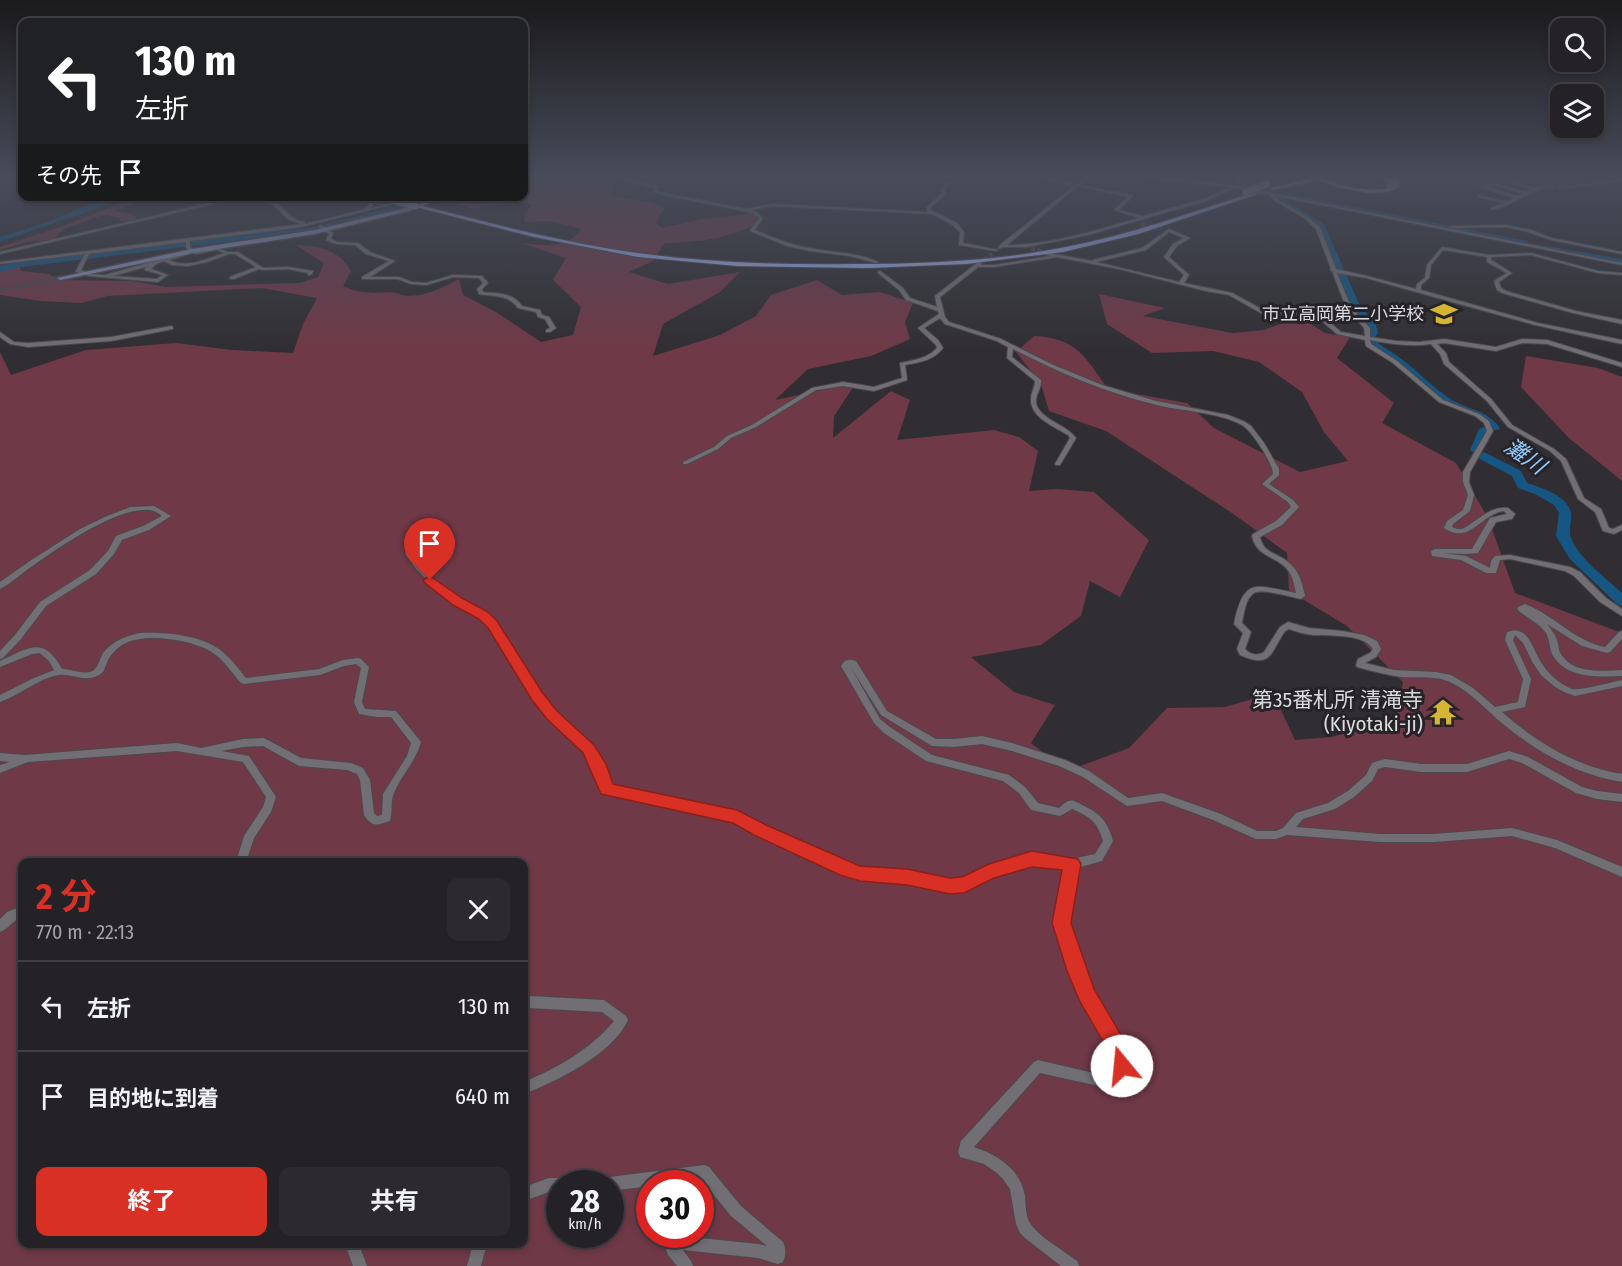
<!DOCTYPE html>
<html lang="ja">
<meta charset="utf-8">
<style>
:root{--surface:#242226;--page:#2c2a2e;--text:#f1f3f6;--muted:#a3a4a7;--line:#413f43;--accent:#d93025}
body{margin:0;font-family:"Fira Sans Condensed","Noto Sans JP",sans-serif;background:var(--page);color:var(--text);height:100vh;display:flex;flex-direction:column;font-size:22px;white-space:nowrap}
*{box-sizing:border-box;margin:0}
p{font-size:20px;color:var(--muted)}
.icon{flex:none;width:33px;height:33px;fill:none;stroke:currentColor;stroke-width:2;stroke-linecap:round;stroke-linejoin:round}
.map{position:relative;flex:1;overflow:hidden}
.sheet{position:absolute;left:18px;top:858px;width:510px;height:390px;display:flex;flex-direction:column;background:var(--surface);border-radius:12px;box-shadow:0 3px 9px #0003,0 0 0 2px var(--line)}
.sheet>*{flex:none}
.hud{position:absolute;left:18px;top:18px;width:510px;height:183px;border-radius:12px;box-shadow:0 3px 9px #0003,0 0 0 2px var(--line);background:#202124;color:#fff;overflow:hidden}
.fabs{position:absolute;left:1550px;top:18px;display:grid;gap:12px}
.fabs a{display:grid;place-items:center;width:54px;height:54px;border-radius:12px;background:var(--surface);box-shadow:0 3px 9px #0003,0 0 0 2px var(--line);font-size:30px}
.speed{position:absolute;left:546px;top:1170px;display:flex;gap:12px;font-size:30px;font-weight:700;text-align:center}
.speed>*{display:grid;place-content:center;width:78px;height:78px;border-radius:50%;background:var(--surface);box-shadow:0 3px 9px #0003,0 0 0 2px var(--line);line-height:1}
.speed small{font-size:15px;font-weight:400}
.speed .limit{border:9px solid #d22;background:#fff;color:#111}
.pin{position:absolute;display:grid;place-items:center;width:51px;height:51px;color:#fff;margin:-62px -26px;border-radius:50% 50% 50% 0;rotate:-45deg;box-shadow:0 0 6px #0007}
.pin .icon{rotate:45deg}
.me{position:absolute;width:66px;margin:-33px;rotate:343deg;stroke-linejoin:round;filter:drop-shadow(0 0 4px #0008)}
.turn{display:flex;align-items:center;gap:21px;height:126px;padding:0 18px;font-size:27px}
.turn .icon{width:78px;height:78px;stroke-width:2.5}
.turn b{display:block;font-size:42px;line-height:51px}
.then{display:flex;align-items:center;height:57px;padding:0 18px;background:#0003;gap:12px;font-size:22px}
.round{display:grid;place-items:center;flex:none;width:63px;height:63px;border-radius:12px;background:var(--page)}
.headline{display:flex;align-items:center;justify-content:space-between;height:102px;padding:0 18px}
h1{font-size:36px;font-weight:700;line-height:45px;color:var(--accent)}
.cta{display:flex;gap:12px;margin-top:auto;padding:12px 18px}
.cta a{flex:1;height:69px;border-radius:12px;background:var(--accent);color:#fff;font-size:24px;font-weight:700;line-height:69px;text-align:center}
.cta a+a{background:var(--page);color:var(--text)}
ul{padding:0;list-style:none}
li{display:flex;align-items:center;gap:18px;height:90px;padding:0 18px;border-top:2px solid var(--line)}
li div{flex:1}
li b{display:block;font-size:22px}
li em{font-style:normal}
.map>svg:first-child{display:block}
</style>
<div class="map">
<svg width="1622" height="1266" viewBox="0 0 1622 1266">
<rect width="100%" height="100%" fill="#302e32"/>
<g fill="#703947" fill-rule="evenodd">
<path d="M572 176 615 184 612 195C630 202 648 197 664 208L656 223 662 228 702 219 754 213 761 222C725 239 704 242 665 243L653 261 629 272 668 284 740 272 720 292 663 324 653 356 720 335 756 316 771 295 817 280 842 295 880 292 913 303 905 322 910 339 871 356 808 369 775 400 856 383 834 416 833 438 891 391 910 400 897 440 994 430 1019 437 1038 451 1029 491 1057 489 1094 492 1149 540 1120 597 1090 581 1081 616 1041 645 971 657 1014 692 1055 705 1031 743 1067 771 1129 748 1167 708 1225 707 1273 693 1295 740 1332 737 1396 719 1403 682 1347 626 1289 591 1287 553 1232 513 1106 431 1049 411 1041 384 1016 352 1034 336C1077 338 1085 357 1108 389L1187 403 1214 428 1300 472 1348 461 1324 432 1302 392 1259 362 1213 351 1152 353 1107 324 1099 294 1165 308 1143 316 1232 333 1264 330 1294 319 1309 323 1325 333 1350 337 1337 358 1394 403 1382 423 1456 463 1488 518 1515 593 1622 633V1266H0V352L11 375 86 350 176 343 232 350 293 353 303 324 317 298 262 288 107 296 82 303 41 301 0 295V270L18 266 22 271 49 274 58 280 132 281 166 287 300 283 318 277 324 263 296 245C320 247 337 248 351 271L343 286C359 294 373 293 390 292 397 292 402 296 409 296 426 296 444 287 459 279L463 295 496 312 541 342 573 335 581 307 553 280 566 258 521 243C542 245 568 250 581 229L550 221 525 222 524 216 532 204 512 200 473 209 451 202 457 196H524V178ZM22 862H524V1244H22ZM560 1184H610V1234H560ZM650 1184H700V1234H650Z"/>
<polygon points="136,197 153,197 114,211 132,214 136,218 134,220 120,221 119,218 108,215 100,216 62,230 56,238 51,240 27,242 0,250 0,247 71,223"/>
<polygon points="1526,356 1598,368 1622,377 1622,481 1569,438 1521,387"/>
</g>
<polygon fill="#165683" points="106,197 130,197 0,242 0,237 48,222"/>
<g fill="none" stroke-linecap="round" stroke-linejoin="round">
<g stroke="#165683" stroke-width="1.5">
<polyline points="377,198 373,199 373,202 383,206"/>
<polyline points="377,208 374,209 381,213"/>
</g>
<g fill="#165683" fill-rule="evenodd">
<path d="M1231 176H1239L1265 189 1527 241 1528 243 1524 245 1280 197 1324 224 1360 306 1376 325 1378 333 1374 338C1380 347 1392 351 1400 358 1418 371 1433 388 1452 400 1469 410 1487 410 1500 428L1498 430H1490L1480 453 1476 454 1470 450 1479 429 1487 426 1486 425 1475 417 1442 403 1392 361 1370 347 1365 340 1368 333 1366 325 1351 307 1318 227 1274 200 1277 196 1260 193Z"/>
<polygon points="424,196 436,196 384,215 316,231 21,267 0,272 0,266 21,261 316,227 378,211"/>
<polygon points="1529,243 1622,259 1622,265 1532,247 1529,247"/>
<path d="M1484 452 1521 471 1527 483C1542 488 1569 496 1571 514 1572 522 1568 531 1571 538 1580 560 1605 577 1622 593V606L1617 604 1570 559 1556 536 1559 513 1554 505 1535 494 1518 488 1512 476 1480 459 1478 456Z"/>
</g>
<g stroke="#4a484c" stroke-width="4.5" stroke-dasharray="4.5 2" stroke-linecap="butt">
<polyline points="1544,187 1568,187"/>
<polyline points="1141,224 1161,229"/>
<polyline points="1031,248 1048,254"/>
<polyline points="979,264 992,254"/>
</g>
<polyline stroke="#4a484c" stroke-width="5" stroke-dasharray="5 3" stroke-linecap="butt" points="0,290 60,278"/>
<polyline stroke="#4a484c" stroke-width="7" stroke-dasharray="7 3" stroke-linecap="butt" points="1309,176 1321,180"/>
<g stroke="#4b494d" stroke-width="2">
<g id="minor">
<path d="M608 176H615L658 186 657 191 660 192 746 209 772 204 927 212V207L941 194V188L945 183 928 176H933L950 183 945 188V194L931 207V210L957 223 964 232 963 243 998 250 996 251 959 245 960 232 953 225 932 214 772 206 752 210 755 211 763 218 755 230C772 237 790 245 809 248 832 253 857 252 878 262L876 263 850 256 810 251 787 246 750 231V230L759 218 753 213 658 194 653 191 655 188Z"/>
<path d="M1029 176H1037L1076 184 1086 176H1090L1080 185 1132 195V197L1119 210 1143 216 1204 199 1230 187 1123 176C1164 176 1206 180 1246 188L1228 176H1233L1249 186 1248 188 1622 263V265L1275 196 1277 199 1306 216 1320 227 1336 269 1367 276 1416 289 1417 284 1425 278 1427 265 1442 247 1489 255 1531 253 1598 271 1622 273V275L1598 273 1531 255 1491 257V260L1512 273 1499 282 1501 288 1506 291 1576 311 1622 320V324L1573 313 1502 293 1497 290 1494 281 1507 273 1487 262V257L1443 250 1431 265 1429 278 1421 285V290L1538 323 1622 340V344L1535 325 1366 278 1337 273 1351 307 1370 328V337L1396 341 1419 342 1444 339 1496 347 1522 339 1547 340 1622 363V367L1547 344 1522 343 1496 351 1444 343 1437 344 1446 353 1449 362 1491 399 1512 425 1554 449 1566 459 1584 498 1601 509 1609 528 1613 529 1622 525V530L1614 534 1603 531 1595 512 1578 499 1561 461 1550 451 1508 427 1487 401 1444 364 1440 354 1431 344C1410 347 1391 344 1370 340L1371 344 1397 361 1443 400 1479 414 1489 421 1493 431 1470 472 1469 482 1474 495 1470 511 1453 524 1452 527 1457 529H1462C1478 521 1489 506 1508 508L1515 514 1512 519 1496 522 1478 553 1465 554 1443 553 1466 556 1490 568 1491 561 1495 556 1510 555 1570 567 1580 572 1606 598 1622 609V616L1600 602 1574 576 1565 571 1510 559 1500 560 1496 573H1486L1461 560 1432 556 1431 551 1435 549H1472L1490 518 1507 514 1504 511C1482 513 1469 546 1444 528L1447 521 1463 510 1468 495 1463 482V472L1487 431 1484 423 1475 416 1439 402 1393 363 1366 346 1365 340 1337 334 1323 322 1305 315 1285 313 1266 316 1229 295 1206 291 1119 269 1057 257 994 267H978L940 297 945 317 949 322 1001 339 1051 364 1102 385 1156 401 1228 415 1245 422 1251 426 1264 443 1279 469V475L1269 484 1293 500 1299 507 1282 525 1260 537C1264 554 1276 552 1288 562 1299 570 1302 583 1305 596L1301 599C1291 597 1262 588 1254 593 1245 599 1244 614 1242 623L1251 632 1245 649C1250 655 1258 656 1264 652L1280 627 1288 622 1309 628 1342 631 1364 635 1377 641 1381 649 1376 657 1365 663 1394 670 1436 672 1451 675 1473 688 1495 707 1518 702 1523 679 1505 640 1507 632C1528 624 1532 648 1541 662 1547 673 1559 684 1572 689 1580 691 1612 682 1622 680V686L1575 696 1566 693 1555 687 1541 675 1533 663 1523 643 1515 635 1513 640 1531 679 1525 707 1502 712C1536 742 1577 767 1622 774V782C1578 775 1537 752 1503 724 1486 710 1472 693 1452 683 1437 675 1419 678 1402 677 1387 675 1372 671 1357 667L1356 665 1358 659 1370 653 1373 649C1363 633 1329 636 1313 635 1304 634 1297 632 1289 629L1285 631C1270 653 1272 669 1240 655L1237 649 1243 633 1234 624C1244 575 1256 586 1296 593 1294 584 1293 576 1287 569 1275 555 1257 558 1252 536L1253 534 1276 521 1291 507 1288 502 1262 484 1273 474C1273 463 1252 431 1242 425 1219 412 1179 411 1153 404 1104 392 1058 372 1013 349L1012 357 1041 380C1042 388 1035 395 1036 403 1039 419 1067 425 1076 438L1060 465H1056L1055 464 1070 438 1068 435C1055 427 1030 418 1031 399 1031 392 1035 387 1035 381L1007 358 1008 347 997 341 945 324 940 318 924 328 938 340 943 348C933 361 920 362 905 365L907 380 874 391 843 386 816 390 756 427 731 438 718 449 687 464H683V462L714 447 727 436 752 425 812 388 843 382 874 387 902 378 900 363C914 360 927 359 937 348L936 345 918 328 939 314 938 311 906 300 899 290 878 273V272L880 271 903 288 910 298 937 307 935 296 977 263H981V265H994L1052 256 1046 255V253H1048L1093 261V260L1142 248 1169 229 1190 238 1177 246 1169 257 1189 275 1184 283 1232 293 1267 312 1285 309 1308 313 1327 320 1341 332 1365 336 1364 328 1346 307 1332 271 1330 270 1331 269 1316 229 1304 218 1275 201 1269 195 1234 188 1206 201 1088 235 1026 247H1004L998 249 1000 245 1074 186ZM1078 186 1128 197 1114 210 1139 218C1096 230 1052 245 1007 245ZM1169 232 1184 238 1173 244 1164 257 1184 275 1179 282 1096 262 1146 250Z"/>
<path d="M1504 176C1511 177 1512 180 1518 183 1526 187 1536 188 1544 186L1546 187 1531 193 1503 207 1491 210V208L1504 203 1478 197V195L1507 202 1514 198 1480 187V185L1493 183 1526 192 1532 189 1515 185ZM1493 185 1523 194 1517 196 1486 186Z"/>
<polygon points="1573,176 1593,176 1606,181 1622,179 1622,181 1567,188 1568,186 1602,181 1588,177 1575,177"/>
<polygon points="238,196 247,196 0,254 0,252"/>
<path d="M251 196C261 196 272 200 280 206 289 213 292 221 305 222V224L362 210 369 206 367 200 372 196H377L371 200 373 206 371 208 419 196H428L296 228 190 241V247L197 251 217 248 228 252H238L263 268 288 267 313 271 312 274 310 275H308V273L288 269 262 270 259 269 234 279H230V277L256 267 235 254H229L207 262 188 266 172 265 164 261 156 264 151 269 168 275 158 282 89 276 76 272V271L85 254 0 264V262L302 224 289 220 272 204ZM186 242V248L190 251 105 275 90 274 81 270 89 254ZM217 250 224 253C206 259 187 269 169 260L193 253 196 254ZM149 266 145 268V270L162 275 157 279 113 276Z"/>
<path d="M321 225 333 233 331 239 337 242 358 243 370 252 395 261 370 277H399L412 282 426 283 453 275 482 276 488 283 482 289 483 292C498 294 512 292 522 306L540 310 542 315 549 317 556 328 550 332H546V330L550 328 545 319 538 317 536 312 518 308C508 294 495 297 479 294L477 289 483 283 479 278 453 277 426 285 411 284 398 279H362V277L389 261 366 254 355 245 336 244 326 240 329 234 319 227V226Z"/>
<polygon points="1506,225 1531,230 1552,238 1622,252 1622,254 1551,240 1528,232 1506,227 1452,228 1450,227 1452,226"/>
<polygon points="171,326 173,327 173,329 111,341 28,347 10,344 0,337 0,332 14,342 28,343 111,337"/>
<path d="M154 506 171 516 149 530 122 540 114 554 96 574 46 606 21 639 3 658 0 659V651L15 635 40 602 90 570 108 551 116 536 143 526 162 516C158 513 154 510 150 510 117 507 61 546 34 565 23 572 12 583 0 589V582L30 561 80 529 107 516 131 507Z"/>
<path d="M406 552H412L422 566 439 584 460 599 496 622 540 694 555 713 592 746 603 764 610 787 737 813 764 827 848 866 860 869 907 872 950 881 963 880 985 869 1032 854 1072 859 1095 854 1103 841C1097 821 1090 817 1072 809L1060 816 1031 810 1019 793 1003 781 926 761 884 733 874 723 841 666C845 659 849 659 856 661L887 711 936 739H954L982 736 1012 743 1065 760 1089 771 1128 798 1162 793 1221 814 1257 831H1276L1283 828 1296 813 1328 803 1348 791 1366 775 1372 763 1385 759 1421 764H1467L1509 751 1528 757 1582 787 1597 791 1622 794V802L1597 799 1576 793 1522 763 1509 759 1467 772H1421L1385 767 1378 769 1372 781 1354 797 1335 809 1303 819 1296 827 1380 834H1434L1512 828 1557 840 1622 867V877L1555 848 1512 836 1434 842H1380L1287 835 1276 839H1256L1213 820 1162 801 1127 806 1083 777 1059 766 1012 751 982 744 954 747 932 746 881 715 850 666 880 719 890 727 932 755 1009 775 1025 787 1038 803 1059 808C1064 804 1068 799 1074 801 1097 812 1106 816 1113 841L1102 861 1077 868 1067 923 1081 969 1101 1009 1124 1046 1128 1066 1126 1070 1117 1080 1103 1087 1040 1073 974 1147C998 1155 1020 1169 1025 1196 1026 1204 1025 1216 1030 1223 1040 1238 1063 1250 1077 1261L1079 1266H1061L1025 1238 1020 1233 1016 1224 1010 1189 1003 1179 997 1173 984 1164 960 1157 958 1152 961 1141 1034 1062 1038 1060 1102 1075 1109 1072 1116 1064 1114 1052 1093 1017 1070 971 1055 923 1066 868 1032 864 992 876 964 890 950 891 907 882 860 879 842 873 756 833 735 821 603 793 593 765 586 752 549 717 534 698 490 626 477 616 454 603 434 587 416 569 405 554Z"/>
<path d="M1525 604C1554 615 1574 641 1605 647L1619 632 1622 631V639L1610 652 1607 653 1582 646 1547 624C1551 629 1555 634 1557 640 1559 645 1558 650 1561 654 1573 674 1602 671 1622 670V676C1598 677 1568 679 1553 656 1549 649 1550 640 1546 633 1538 622 1526 618 1517 609L1518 607Z"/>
<path d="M140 633C164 632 199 635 219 649 230 657 238 668 246 678L319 669 343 660 358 658 361 659 369 667 362 702 365 709 396 711 421 742C415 763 402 774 394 793 390 802 393 812 390 821 377 825 372 828 364 815L360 780 357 774 347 770 299 766 263 746 243 747 221 751 249 756 276 797 271 812 254 838 246 862H236L244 836 263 807 266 797 243 762 177 751 28 762 0 773V765L10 762 0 761V753L25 755 177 743 201 748 243 739 264 738 301 758 351 763 363 768 370 780 374 813 377 816 382 815 383 794 407 756 411 743 391 717H377L359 714 354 702 361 668 356 664 344 666 320 675 244 684 241 683C232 673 224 660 213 653 194 640 145 632 124 644 118 647 111 654 108 660 105 666 105 672 99 675 85 683 72 673 58 675 37 679 20 695 0 702V695L34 678 54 670 49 661 40 653 32 654 0 667V661C29 648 43 635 62 669 70 669 81 674 90 672 98 670 99 660 103 653 113 641 125 636 140 633Z"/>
<path d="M22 906V916C13 921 8 929 0 932V919L7 912Z"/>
<path d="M524 993 530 996 604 1000 626 1016 628 1020C613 1054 557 1081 524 1094V1082C557 1068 590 1050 614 1021L602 1012 529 1008 524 1005Z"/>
<path d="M704 1165 709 1167 741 1206 783 1242C786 1249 786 1255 783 1262L778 1264 758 1258 683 1250 691 1261 693 1266H677L668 1255 666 1250C669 1243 673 1239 680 1236L758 1244 767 1246 731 1216 701 1179 667 1184H650V1186L610 1191V1184H603L605 1179 610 1177Z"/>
<polygon points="549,1178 560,1178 565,1180 566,1184 560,1184 560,1192 549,1192 524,1201 524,1187"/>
<polygon points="345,1244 359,1244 367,1266 353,1266"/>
<polygon points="473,1244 487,1244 481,1266 467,1266"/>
</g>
</g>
<g stroke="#4b494d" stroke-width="3">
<g id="major">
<polygon points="436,196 443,196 423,206 418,205"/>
<polygon points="410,207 412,210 315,234 192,253 60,280 57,278 192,249 315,230"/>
</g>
</g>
<g stroke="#4b494d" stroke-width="2">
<g id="highway">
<path d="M1320 176H1330L1323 179C1344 186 1365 193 1388 188L1386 187 1388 182 1376 176H1384L1391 179 1390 176H1396L1400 187 1388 192 1369 193 1337 187 1318 180 1274 190 1271 188Z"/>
<path d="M1253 193 1258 194 1138 234 1063 252 966 264 868 268 737 266 638 257 534 237 412 206 415 204C478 220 541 237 605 248 687 262 770 265 854 264 924 264 996 261 1066 247 1130 235 1191 212 1253 193Z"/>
</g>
</g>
<use href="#minor" fill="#716f74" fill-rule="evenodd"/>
<use href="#major" fill="#8b93ba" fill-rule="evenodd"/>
<use href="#highway" fill="#9dabe9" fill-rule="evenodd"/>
<g stroke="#4b494d" stroke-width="8" stroke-linecap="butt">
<g id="highway-bridge">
<polyline points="1246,192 1267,184"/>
<polyline points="378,196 415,206"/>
</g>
</g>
<use href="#highway-bridge" stroke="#9dabe9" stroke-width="7"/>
</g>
<linearGradient id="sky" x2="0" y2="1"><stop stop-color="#1a191c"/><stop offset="0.5" stop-color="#484c5a"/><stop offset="1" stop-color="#484c5a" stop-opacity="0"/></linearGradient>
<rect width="1622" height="353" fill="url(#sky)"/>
<polygon fill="#d93025" stroke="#8d1f18" stroke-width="1.5" points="430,576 462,598 488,612 497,621 542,692 557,711 594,745 606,764 613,784 737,810 766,825 860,866 907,869 950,878 962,877 989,864 1032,851 1078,859 1081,864 1071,923 1094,989 1130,1050 1132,1066 1129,1074 1122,1077 1114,1074 1110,1053 1080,1002 1067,971 1052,923 1062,870 1032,867 994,878 964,893 950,894 907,885 860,881 840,875 754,835 733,823 601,794 583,753 547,719 532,700 488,628 479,619 453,605 425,583 423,580"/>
<defs>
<g id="school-bare" transform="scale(2.07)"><path d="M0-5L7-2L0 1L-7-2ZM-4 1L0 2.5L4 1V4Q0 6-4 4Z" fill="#d6b534" stroke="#262428" stroke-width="2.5" paint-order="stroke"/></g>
<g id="temple-bare" transform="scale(2.07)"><path d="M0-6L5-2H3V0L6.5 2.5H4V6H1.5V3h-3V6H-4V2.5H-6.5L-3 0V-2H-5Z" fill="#d6b534" stroke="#262428" stroke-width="2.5" paint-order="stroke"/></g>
</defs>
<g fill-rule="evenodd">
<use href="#school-bare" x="1444" y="314"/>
<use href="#temple-bare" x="1443" y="712"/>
</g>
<g text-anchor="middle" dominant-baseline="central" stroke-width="6" stroke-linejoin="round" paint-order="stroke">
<g font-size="18" fill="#dbdadd" stroke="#262428" text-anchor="end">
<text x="1424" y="314">市立高岡第二小学校</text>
</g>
<g font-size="21" fill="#dbdadd" stroke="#262428" text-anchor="end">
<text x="1423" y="700">第35番札所 清滝寺<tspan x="1423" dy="24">(Kiyotaki-ji)</tspan></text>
</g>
<g font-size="22" font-style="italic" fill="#93ccfd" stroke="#262428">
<text transform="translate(1525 456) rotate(35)">灘川</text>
</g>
</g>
</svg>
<div class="fabs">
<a><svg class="icon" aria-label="search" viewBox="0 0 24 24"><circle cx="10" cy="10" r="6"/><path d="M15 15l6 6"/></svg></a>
<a><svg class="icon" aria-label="layers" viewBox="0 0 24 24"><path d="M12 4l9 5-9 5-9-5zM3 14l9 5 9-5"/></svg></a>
</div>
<div class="speed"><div>28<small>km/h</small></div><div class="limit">30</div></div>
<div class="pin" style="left:430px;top:580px;background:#d93025"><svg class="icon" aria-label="arrive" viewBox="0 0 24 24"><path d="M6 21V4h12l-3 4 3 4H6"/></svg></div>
<svg class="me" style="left:1122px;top:1066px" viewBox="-20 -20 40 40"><circle r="19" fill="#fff"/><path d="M0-13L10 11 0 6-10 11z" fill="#d93025"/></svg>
<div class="hud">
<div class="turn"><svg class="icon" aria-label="left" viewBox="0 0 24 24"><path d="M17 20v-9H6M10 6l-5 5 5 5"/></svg><div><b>130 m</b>左折</div></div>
<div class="then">その先<svg class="icon" aria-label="arrive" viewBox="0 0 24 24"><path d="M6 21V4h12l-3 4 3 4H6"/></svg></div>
</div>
<section class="sheet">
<div class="headline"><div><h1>2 分</h1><p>770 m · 22:13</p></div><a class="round"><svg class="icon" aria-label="close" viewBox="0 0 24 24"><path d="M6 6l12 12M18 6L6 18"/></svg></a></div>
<ul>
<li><svg class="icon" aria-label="left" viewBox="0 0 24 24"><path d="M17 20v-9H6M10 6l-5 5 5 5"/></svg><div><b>左折</b></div><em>130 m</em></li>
<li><svg class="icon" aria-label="arrive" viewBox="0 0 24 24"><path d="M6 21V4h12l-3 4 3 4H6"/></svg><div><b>目的地に到着</b></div><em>640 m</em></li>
</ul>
<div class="cta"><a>終了</a><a>共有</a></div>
</section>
</div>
